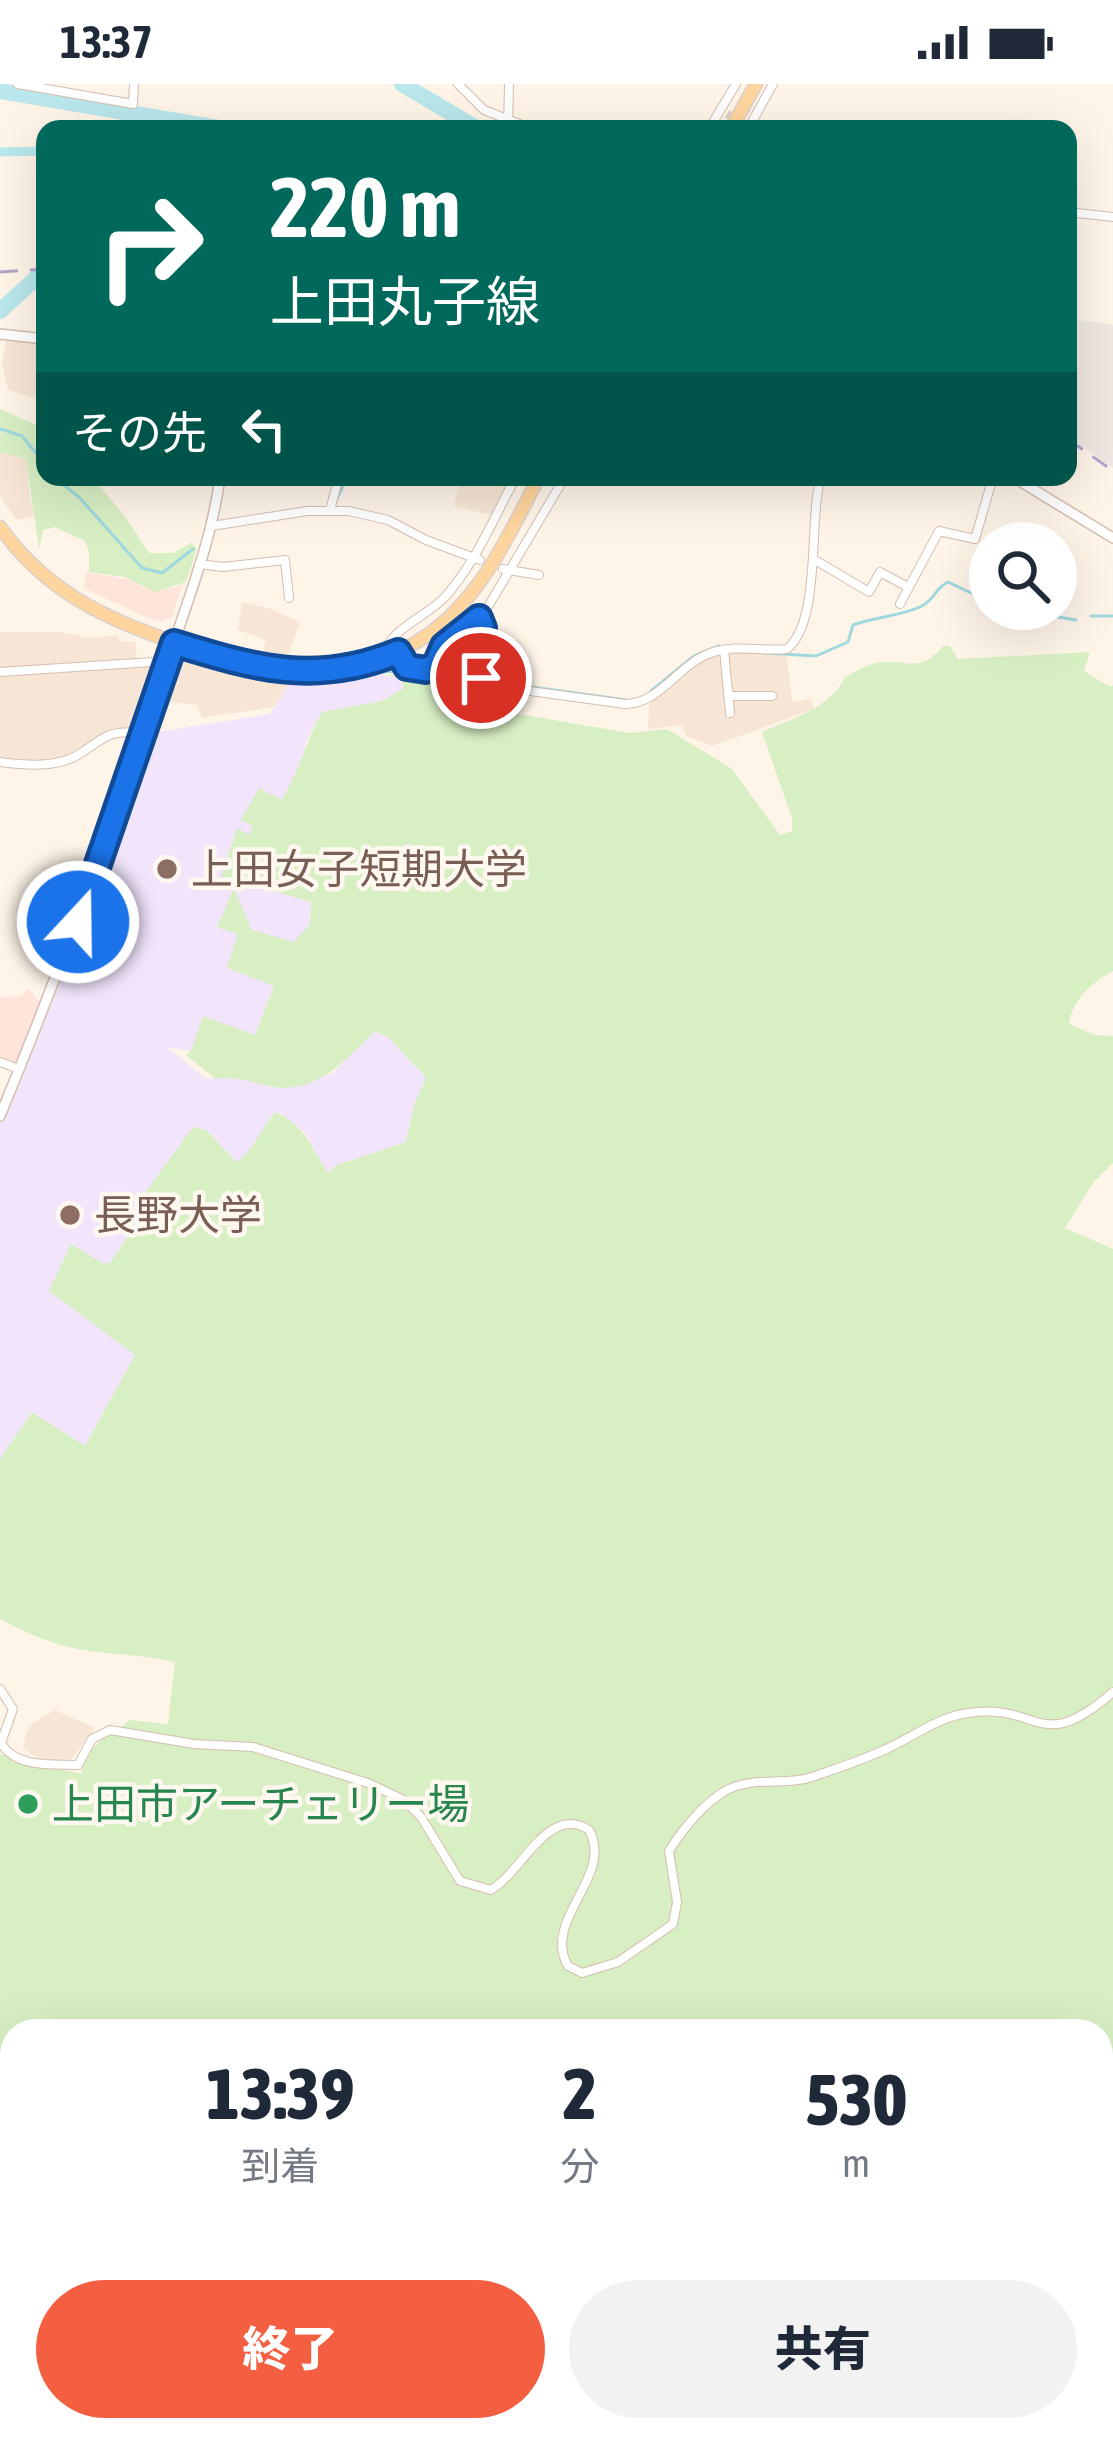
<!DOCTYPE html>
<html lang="ja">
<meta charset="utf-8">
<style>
:root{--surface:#fff;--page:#f2f2f3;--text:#1f2937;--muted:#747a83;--accent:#f45f42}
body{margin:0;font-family:"Asap Condensed","Noto Sans JP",sans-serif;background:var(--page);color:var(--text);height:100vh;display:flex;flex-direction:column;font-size:45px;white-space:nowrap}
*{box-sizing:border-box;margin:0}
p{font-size:39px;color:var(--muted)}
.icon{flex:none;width:66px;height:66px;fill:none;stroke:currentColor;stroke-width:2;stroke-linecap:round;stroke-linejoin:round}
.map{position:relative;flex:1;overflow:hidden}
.panel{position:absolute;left:0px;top:1935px;width:1113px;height:423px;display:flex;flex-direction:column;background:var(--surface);border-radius:36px 36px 0 0;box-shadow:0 12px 48px #0002}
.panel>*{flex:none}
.hud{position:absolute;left:36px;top:36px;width:1041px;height:366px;border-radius:24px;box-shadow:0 12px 48px #0002;background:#00695c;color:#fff;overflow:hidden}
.controls{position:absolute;left:969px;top:438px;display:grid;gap:24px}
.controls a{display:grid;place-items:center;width:108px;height:108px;border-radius:50%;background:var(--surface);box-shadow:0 12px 48px #0002;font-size:60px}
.pin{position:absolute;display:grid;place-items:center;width:102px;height:102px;color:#fff;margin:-51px;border:6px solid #fff;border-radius:50%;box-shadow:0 3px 12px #0007}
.me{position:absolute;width:132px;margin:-66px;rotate:21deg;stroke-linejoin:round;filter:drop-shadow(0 0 9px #0008)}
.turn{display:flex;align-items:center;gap:42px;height:252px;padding:0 36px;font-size:54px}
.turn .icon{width:156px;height:156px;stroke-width:2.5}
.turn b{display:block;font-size:84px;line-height:102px}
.then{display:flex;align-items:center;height:114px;padding:0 36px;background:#0003;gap:24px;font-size:45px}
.eta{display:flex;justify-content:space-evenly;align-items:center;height:204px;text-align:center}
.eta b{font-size:72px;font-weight:800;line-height:84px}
.primary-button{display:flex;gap:24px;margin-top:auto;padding:24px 36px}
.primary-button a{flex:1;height:138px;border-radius:72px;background:var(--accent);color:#fff;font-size:48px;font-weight:800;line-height:138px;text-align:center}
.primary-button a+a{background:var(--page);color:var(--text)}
.status{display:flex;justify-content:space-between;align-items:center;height:84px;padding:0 60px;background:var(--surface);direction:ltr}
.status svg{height:33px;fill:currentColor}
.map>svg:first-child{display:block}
</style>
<div class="status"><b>13:37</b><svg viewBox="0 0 49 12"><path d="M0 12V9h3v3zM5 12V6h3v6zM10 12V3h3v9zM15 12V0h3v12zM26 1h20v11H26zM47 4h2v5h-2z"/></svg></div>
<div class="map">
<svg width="1113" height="2357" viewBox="0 0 1113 2357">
<rect width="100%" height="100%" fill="#fef4e8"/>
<g fill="#f7e6d5">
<polygon points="7,255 45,260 44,317 8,306 2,279"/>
<polygon points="0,368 26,375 30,415 36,432 16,436 0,412"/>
<polygon points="461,393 512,393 492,431 454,422"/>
<polygon points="242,518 271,525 300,538 288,571 263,568 266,556 238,546"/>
<polygon points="0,548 60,548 89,554 118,551 119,557 136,558 137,585 156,581 159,586 142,637 134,643 112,644 110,652 73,679 0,683"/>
<polygon points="469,548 478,550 476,601 446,599 435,591 444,580 450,563"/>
<polygon points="733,567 787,572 792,618 811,614 814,625 712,662 686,652 682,641 648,645 649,620 660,609 698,578"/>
<polygon points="188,576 264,597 289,600 274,623 202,634 197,621 165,617 177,581"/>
<polygon points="55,1626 95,1644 70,1677 39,1675 23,1664 26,1649 33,1639"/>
</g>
<g fill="#ffe4dc">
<polygon points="86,488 175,504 182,500 172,533 161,538 143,532 84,504"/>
<polygon points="29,905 40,918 17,979 0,972 0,913 21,912"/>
</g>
<polygon fill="#efe7e1" points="1079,236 1113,241 1113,384 1068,352 1068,237"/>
<polygon fill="#f1e4fb" points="372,590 400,594 403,605 382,617 322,628 306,657 300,685 282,717 242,736 253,741 249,751 238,745 222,792 311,818 310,840 294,859 252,846 233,806 218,842 239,850 274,901 255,951 191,967 167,963 206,995 236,992 280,1004 332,990 374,947 389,954 426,994 415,1018 406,1058 337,1081 327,1089 305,1049 282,1030 275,1028 271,1033 252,1066 237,1078 206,1047 135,1124 140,1128 140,1134 109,1180 102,1179 49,1206 136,1270 85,1362 32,1328 0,1375 0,1023 11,1022 98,804 106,794 113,778 112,763 152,649 270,630 289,600"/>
<g fill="#d8efc4" fill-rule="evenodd">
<polygon points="0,325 39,342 45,348 45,393 92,393 127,435 149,469 173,469 192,458 197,465 186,498 155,508 125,493 89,488 89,468 85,457 55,443 43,446 39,465 26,375 0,368"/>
<path d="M943 562H950L958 575 1090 568 1084 587 1110 603 1113 601V887C1092 898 1072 916 1069 940L1095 951 1113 952V1079L1093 1099 1065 1144 1113 1165V2357H0V1670L81 1690C90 1653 107 1658 129 1636L168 1640 175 1578C147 1571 119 1571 90 1567 57 1563 29 1550 0 1535V1375L32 1328 85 1362 135 1271 49 1207 71 1160 102 1179H110L140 1134V1128L134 1124 193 1043 206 1046 237 1078C255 1064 261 1045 275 1028 304 1040 312 1064 328 1089L337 1081 406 1058 415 1018 426 994 389 954 375 947C347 975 318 1009 275 1003 253 999 239 992 216 995L186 971 191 967 203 932 255 951 274 902 227 884 238 850 217 843 234 804 252 846 294 858 310 840 311 818 221 792 237 744 249 751 253 742 241 736 259 704 282 716C299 687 306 657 322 628L382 617 403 605 402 595 385 590C410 592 482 607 495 626L630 649 667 645 732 685 780 751 792 747V734L762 648C791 635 831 624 845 593 853 589 863 583 872 580 903 571 917 594 943 562ZM12 1947H1101V2346H12Z"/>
</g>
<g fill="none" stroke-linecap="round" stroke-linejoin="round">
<g stroke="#9fd8de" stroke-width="3">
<polyline points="0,345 22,352 45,380"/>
<polyline points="54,393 79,413 142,484 162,489 193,465"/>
<polyline points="335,419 347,393"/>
<polyline points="1010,525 1076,536"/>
<polyline points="1091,532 1113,532"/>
<path d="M765 569 816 572 848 558 853 541C875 533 900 532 920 523 935 516 935 504 948 498L990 518"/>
<polyline points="382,588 399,587 453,603 475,604"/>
<polyline points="491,597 626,616"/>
<polyline points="651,607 694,572 719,562"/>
</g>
<g stroke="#b9e7eb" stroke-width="9">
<polyline points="129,33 130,27"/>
<polyline points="126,45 127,42"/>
<polyline points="0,68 45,67"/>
</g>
<g stroke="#b9e7eb" stroke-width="16">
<polyline points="402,0 478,45"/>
<polyline points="0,7 225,45"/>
<polyline points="0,227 45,186"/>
</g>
<polyline stroke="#decdc0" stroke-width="8" stroke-dasharray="8 4" stroke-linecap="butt" points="727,30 746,41"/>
<g stroke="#d5bdaf" stroke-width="10">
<g id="minor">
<polyline points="18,0 133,20 134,0"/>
<polyline points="458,0 484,26 532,45"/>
<polyline points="508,45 509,0"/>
<polyline points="709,45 736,0"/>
<polyline points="748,45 773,0"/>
<polyline points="1068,128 1113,133"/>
<polyline points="330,426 339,393"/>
<polyline points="212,442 307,427 349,427 388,436 426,456 480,476"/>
<polyline points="815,476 869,508 880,488 908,503"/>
<polyline points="199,480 223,483 285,476 289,514"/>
<polyline points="503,485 539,491"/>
<polyline points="900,520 939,447 975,455 993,393"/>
<path d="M479 534C488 556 474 581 486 601L625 620C659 620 678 582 708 570 736 559 760 568 787 565 822 537 808 435 821 393"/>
<polyline points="724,566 730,629"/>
<polyline points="399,568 413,585 432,583 444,561 486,526 565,393"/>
<path d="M384 572C388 546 425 533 443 515 475 481 494 433 516 393"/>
<polyline points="0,588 168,577"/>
<polyline points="729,612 772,612"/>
<path d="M0 678C23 681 55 684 76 672 110 652 101 647 145 648"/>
<polyline points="0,978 19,985"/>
<path d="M0 1605 13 1625 1 1659C15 1684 52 1680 78 1681L92 1655 110 1646 194 1660 253 1663 368 1699 404 1716 421 1733 460 1797 491 1806 499 1800C525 1780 551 1721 589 1746 615 1792 541 1836 568 1882L582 1889 618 1878 673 1840 677 1818 669 1767C682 1746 704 1719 725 1707 754 1691 785 1703 815 1692 838 1684 862 1676 884 1666 912 1654 937 1633 968 1629 1040 1618 1039 1673 1113 1608"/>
</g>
</g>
<g stroke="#d5bdaf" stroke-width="12">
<g id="tertiary">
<polyline points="0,250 45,255"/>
<polyline points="1013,393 1113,454"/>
<path d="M0 1032C62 882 117 731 168 577 187 517 212 457 220 393"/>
</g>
</g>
<g stroke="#dad0cc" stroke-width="15">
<g id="primary">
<polyline points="731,45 756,0"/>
<path d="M0 443C49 513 120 542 199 566 237 578 277 591 317 589 357 586 396 573 429 550 483 511 509 450 539 393"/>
</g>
</g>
<use href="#minor" stroke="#fff" stroke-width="8"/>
<use href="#tertiary" stroke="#fff" stroke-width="9"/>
<use href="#primary" stroke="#ffd59f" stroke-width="12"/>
<g stroke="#b6a4cb" stroke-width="3" stroke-dasharray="18 12" stroke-linecap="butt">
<polyline points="0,188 45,185"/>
<polyline points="1068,355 1113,387"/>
</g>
</g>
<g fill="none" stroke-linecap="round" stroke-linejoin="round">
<g stroke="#114b97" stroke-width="30">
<path id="route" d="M78 838 174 559C255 584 316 602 398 568L407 583 426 586 436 580 444 562 479 534 483 544 481 594"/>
</g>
<use href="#route" stroke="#1a73e8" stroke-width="21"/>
</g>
<g fill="#8d6e63" stroke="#fff8f1" stroke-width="4.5">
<circle cx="167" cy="785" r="12"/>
<circle cx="70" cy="1131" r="12"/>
</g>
<circle fill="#2e9e5b" stroke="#fff8f1" stroke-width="4.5" cx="28" cy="1720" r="12"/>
<g text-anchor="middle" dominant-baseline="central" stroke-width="9" stroke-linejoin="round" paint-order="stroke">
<g font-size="42" fill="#785e54" stroke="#fff8f1" text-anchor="start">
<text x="191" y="785">上田女子短期大学</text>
<text x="94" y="1131">長野大学</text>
</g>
<g font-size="42" fill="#27864d" stroke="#fff8f1" text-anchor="start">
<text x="52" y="1720">上田市アーチェリー場</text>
</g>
</g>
</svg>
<div class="controls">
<a><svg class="icon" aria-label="search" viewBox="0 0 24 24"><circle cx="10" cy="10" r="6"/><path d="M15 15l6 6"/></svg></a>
</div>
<div class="pin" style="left:481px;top:594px;background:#d93025"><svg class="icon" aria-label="arrive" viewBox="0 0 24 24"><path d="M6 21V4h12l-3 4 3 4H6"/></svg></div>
<svg class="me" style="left:78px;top:838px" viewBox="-20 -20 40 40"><circle r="17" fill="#1a73e8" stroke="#fff" stroke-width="3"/><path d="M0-11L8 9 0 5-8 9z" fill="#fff"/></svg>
<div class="hud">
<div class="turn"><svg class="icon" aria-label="right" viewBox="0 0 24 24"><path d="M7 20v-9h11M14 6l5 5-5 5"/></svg><div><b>220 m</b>上田丸子線</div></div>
<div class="then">その先<svg class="icon" aria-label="left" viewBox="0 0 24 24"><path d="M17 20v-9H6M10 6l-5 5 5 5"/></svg></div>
</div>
<section class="panel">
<div class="eta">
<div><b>13:39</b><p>到着</p></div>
<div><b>2</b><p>分</p></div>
<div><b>530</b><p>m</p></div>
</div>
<div class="primary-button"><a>終了</a><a>共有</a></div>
</section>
</div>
